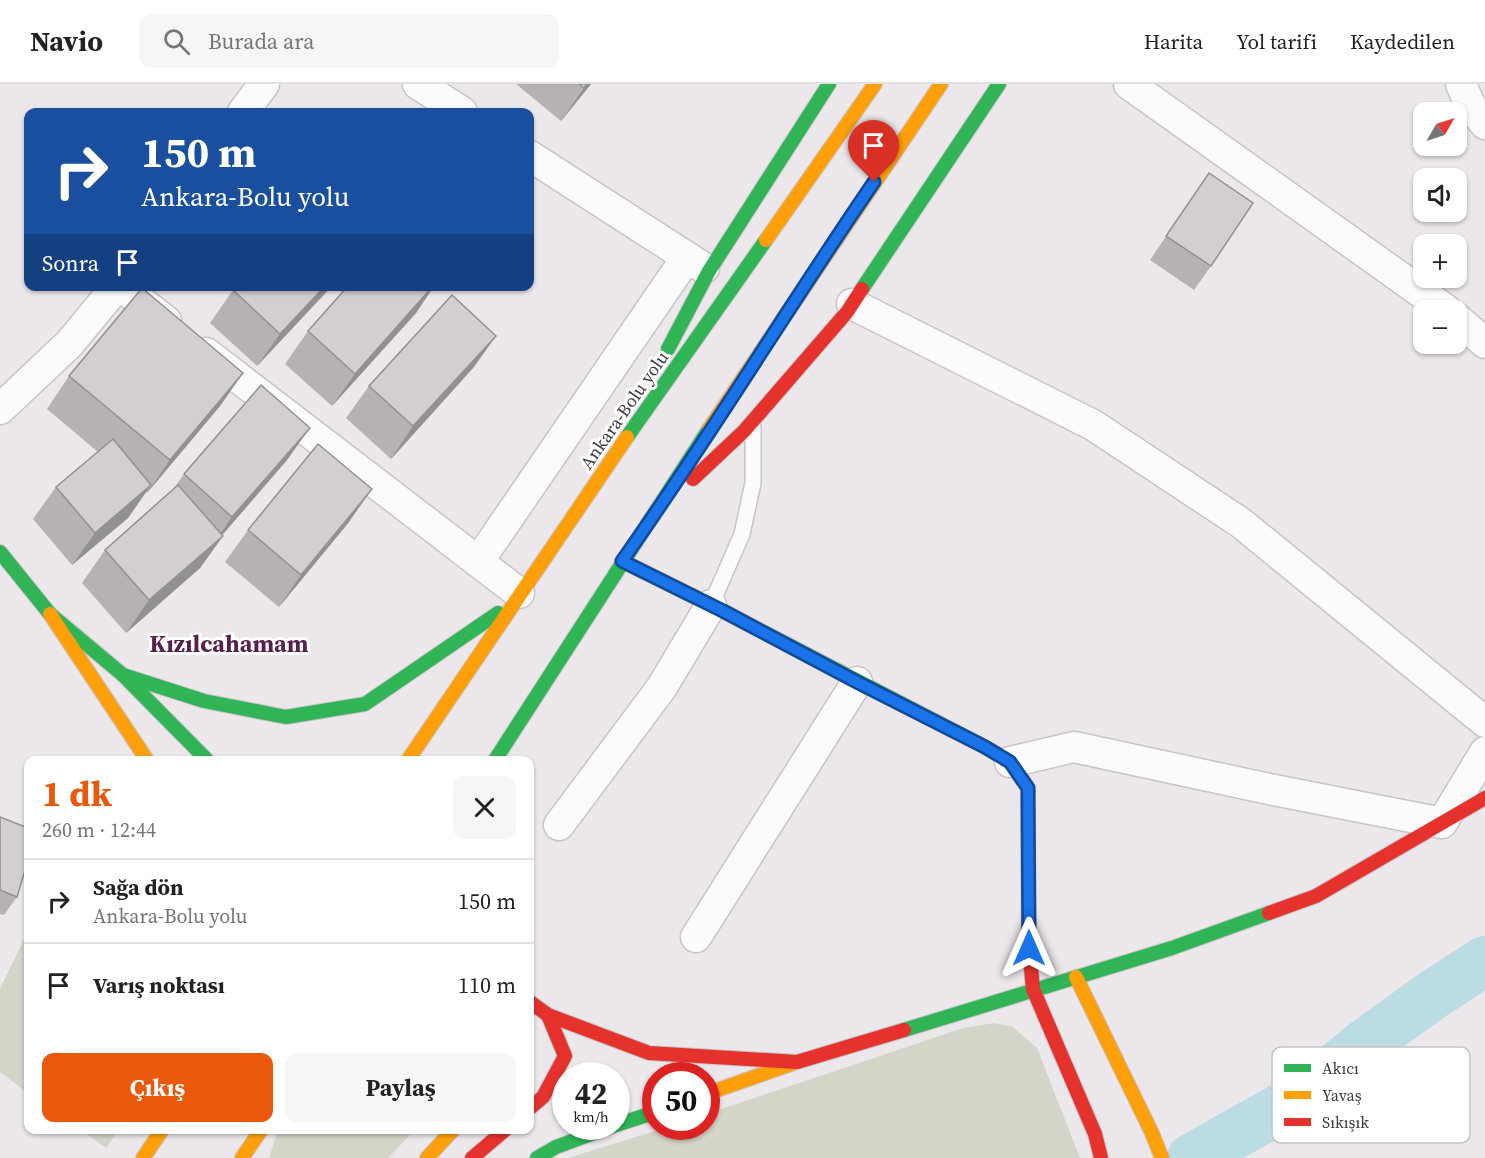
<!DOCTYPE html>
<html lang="tr">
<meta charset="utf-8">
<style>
:root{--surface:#fff;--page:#f6f6f6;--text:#222;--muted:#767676;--line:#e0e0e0;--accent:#ea580c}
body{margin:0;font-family:"Source Serif 4",serif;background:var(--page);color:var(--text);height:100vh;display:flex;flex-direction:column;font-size:22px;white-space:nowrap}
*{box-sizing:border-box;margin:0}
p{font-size:20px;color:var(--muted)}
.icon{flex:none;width:33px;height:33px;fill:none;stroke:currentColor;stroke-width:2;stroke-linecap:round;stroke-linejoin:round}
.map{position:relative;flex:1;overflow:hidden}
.drawer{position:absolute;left:24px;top:672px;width:510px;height:378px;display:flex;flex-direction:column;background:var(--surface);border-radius:12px;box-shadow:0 2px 4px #0004}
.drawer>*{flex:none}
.banner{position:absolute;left:24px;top:24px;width:510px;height:183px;border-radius:12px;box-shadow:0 2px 4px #0004;background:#1a4fa0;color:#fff;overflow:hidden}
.needle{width:39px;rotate:51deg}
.tools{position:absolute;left:1413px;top:18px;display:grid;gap:12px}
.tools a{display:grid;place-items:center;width:54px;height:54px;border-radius:12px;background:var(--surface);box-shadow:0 2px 4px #0004;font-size:30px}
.speed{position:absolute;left:552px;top:978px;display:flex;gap:12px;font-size:30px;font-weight:700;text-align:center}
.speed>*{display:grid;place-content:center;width:78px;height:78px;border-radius:50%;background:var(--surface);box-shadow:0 2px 4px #0004;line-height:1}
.speed small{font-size:15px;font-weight:400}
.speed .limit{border:9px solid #d22;background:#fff;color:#111}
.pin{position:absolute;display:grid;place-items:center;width:51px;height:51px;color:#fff;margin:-62px -26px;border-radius:50% 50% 50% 0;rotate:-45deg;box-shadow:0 0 6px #0007}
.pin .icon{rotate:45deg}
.me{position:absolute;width:66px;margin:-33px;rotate:0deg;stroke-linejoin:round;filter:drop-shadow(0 0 4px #0008)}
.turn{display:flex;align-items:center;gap:21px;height:126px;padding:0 18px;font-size:27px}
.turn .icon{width:78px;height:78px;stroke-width:2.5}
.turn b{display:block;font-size:42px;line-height:51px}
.then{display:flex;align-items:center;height:57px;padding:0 18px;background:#0003;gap:12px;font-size:22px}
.round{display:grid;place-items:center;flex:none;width:63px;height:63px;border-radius:12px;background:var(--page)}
.summary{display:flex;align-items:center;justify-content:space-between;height:102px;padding:0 18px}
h1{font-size:36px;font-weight:700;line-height:45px;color:var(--accent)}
.action{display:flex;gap:12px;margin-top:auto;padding:12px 18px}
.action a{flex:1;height:69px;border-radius:12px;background:var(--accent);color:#fff;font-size:24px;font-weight:700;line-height:69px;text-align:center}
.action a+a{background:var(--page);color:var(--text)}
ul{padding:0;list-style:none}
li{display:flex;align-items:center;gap:18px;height:84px;padding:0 18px;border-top:2px solid var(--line)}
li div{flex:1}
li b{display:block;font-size:22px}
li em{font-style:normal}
header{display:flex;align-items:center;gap:36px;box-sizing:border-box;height:84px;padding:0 30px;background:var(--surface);border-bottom:2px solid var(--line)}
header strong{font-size:28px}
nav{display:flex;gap:33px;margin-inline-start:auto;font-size:21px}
.search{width:420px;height:54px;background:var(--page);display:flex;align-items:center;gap:15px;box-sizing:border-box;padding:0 21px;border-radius:12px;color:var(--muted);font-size:22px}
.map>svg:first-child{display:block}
</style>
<header>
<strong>Navio</strong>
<div class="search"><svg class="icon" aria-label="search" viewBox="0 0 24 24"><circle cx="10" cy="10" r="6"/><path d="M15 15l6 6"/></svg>Burada ara</div>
<nav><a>Harita</a><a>Yol tarifi</a><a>Kaydedilen</a></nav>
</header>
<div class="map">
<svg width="1485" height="1074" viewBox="0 0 1485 1074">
<rect width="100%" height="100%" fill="#ebe7eb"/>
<g fill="#d2d5c7">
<polygon points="28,847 28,1009 0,988 0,905"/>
<polygon points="995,939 1013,943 1037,964 1080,1074 568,1074 668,1043 706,1042 707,1030 963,944"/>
<polygon points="81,1046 118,1046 106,1064"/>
<polygon points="278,1046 415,1046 388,1074 269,1074"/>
</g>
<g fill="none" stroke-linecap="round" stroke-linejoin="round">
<polyline stroke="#bcdce4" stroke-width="50" points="1192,1074 1296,1016 1362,962 1431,912 1485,877"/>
<g stroke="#c8c4c8" stroke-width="18">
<polyline id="lane" points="711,521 742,450 753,399 753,343"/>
</g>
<g stroke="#c8c4c8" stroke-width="33">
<g id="street">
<polyline points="418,0 462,28"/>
<polyline points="1129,0 1446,226"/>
<polyline points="1461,0 1470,21 1485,40"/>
<polyline points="243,28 264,0"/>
<polyline points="530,72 704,184"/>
<polyline points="121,202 166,237"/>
<polyline points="852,220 1093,341 1241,439 1485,638"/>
<polyline points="1456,234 1485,259"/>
<polyline points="206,269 519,509"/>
<polyline points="0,325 69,260 117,202"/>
<polyline points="478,478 687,173"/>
<polyline points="1010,678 1074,663 1274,706 1442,739 1485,668"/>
<polyline points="559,741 662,603 711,521"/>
<polyline points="696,853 857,598"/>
</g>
</g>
<g stroke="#c8c4c8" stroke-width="16">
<g id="fast">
<polyline points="862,205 999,0"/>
<polyline points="668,265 709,187 829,0"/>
<polyline points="627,353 766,156"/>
<polyline points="0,468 50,530 123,591 207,676"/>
<polyline points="622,477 723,527 985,663 1010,678 1028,704 1028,759"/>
<polyline points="123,591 204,617 286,633 365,620 498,529"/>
<polyline points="495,676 709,345"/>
<polyline points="904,946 1172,864 1269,829"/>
<polyline points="616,1041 656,1028"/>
<polyline points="537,1074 556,1063 613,1042"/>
</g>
</g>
<g stroke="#c8c4c8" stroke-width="16">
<g id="slow">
<polyline points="766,156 875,0"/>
<polyline points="709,345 941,0"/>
<polyline points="50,530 147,676"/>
<polyline points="408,676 627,353"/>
<polyline points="1076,893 1151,1047 1162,1074"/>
<polyline points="706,1010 797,978"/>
<polyline points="143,1074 162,1046"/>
<polyline points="242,1074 261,1046"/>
<polyline points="427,1074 453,1046"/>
</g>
</g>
<g stroke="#c8c4c8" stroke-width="16">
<g id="jam">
<polyline points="693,395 744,347 847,228 862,205"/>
<polyline points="1028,759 1029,864 1033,905 1095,1050 1101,1074"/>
<polyline points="1269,829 1316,812 1485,714"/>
<polyline points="530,918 548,931 649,969 797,978 904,946"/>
<polyline points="530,1024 543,1013 565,972 548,931"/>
<polyline points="472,1074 505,1046"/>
</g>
</g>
<use href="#lane" stroke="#fcfbfc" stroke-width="15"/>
<use href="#street" stroke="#fcfbfc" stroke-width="30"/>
<use href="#fast" stroke="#30b455" stroke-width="14"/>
<use href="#slow" stroke="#ff9f0a" stroke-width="14"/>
<use href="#jam" stroke="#e5322d" stroke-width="14"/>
</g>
<g fill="#b5b1b4">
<polygon points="516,0 591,0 561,37"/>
<polygon points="1209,89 1211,182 1194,206 1150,176"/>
<polygon points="332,202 257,282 210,239 233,206"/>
<polygon points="348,202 434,202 416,229 332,322 285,280 308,247"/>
<polygon points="496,252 473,284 391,375 346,334 369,302"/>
<polygon points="243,289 220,322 147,409 146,408 128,434 72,481 33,435 56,403 98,368 47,325 69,292"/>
<polygon points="287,376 222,451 223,452 200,484 126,549 82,499 105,466 172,407 184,390"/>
<polygon points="349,438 279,523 225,478 248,446"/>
<polygon points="0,733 17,813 4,831 0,830"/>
</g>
<g fill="#939092">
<polygon points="587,0 591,0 561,37 584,4"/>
<polygon points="325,202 332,202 257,282 280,250"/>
<polygon points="433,202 434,202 416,229 332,322 355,290"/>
<polygon points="496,252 473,284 391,375 413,342"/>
<polygon points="243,289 220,322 147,409 170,376"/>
<polygon points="310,344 287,376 218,456 223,452 200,484 126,549 149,516 213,460 232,433"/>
<polygon points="151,401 128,434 72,481 95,449"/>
<polygon points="372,405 349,438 279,523 301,491"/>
</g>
<g fill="#d2ced1" stroke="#939092" stroke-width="1.5">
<polygon points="579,0 587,0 584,4"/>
<polygon points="1209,89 1253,119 1211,182 1166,152"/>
<polygon points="237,202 325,202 280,250 233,206"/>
<polygon points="348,202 433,202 355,290 308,247"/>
<polygon points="142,204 243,289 170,376 69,292"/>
<polygon points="452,211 496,252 413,342 369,302"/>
<polygon points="261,301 310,344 232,433 184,390"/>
<polygon points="113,355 151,401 95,449 56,403"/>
<polygon points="318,360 372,405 301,491 248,446"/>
<polygon points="178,401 223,452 149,516 105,466"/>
<polygon points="0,733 28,744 27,780 17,813 0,806"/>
</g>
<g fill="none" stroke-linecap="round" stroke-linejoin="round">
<g stroke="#114b97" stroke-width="15">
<path id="route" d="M874 98C788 223 710 353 622 477L723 527 857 598 985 663 1010 678 1028 704 1029 864"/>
</g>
<use href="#route" stroke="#1a73e8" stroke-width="10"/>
</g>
<g text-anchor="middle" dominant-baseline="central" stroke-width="6" stroke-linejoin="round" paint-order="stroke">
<g font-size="18" fill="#3e3b3e" stroke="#fff">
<text transform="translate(624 326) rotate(-55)">Ankara-Bolu yolu</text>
</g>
<g font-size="24" font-weight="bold" fill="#56204c" stroke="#fff">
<text x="229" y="559">Kızılcahamam</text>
</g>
</g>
<rect x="1272" y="963" width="198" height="96" rx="9" fill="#fff" stroke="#c5c4c5" stroke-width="1.5"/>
<rect x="1284" y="980" width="27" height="8" fill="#30b455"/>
<rect x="1284" y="1007" width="27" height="8" fill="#ff9f0a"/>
<rect x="1284" y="1034" width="27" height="8" fill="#e5322d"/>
<g font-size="16" fill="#3e3b3e">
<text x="1322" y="990">Akıcı</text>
<text x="1322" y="1017">Yavaş</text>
<text x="1322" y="1044">Sıkışık</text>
</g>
</svg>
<div class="tools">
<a><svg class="needle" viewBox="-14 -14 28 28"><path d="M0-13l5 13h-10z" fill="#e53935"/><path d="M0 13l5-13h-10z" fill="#767676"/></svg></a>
<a><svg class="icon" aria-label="sound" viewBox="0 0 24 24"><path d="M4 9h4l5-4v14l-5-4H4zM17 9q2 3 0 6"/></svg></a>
<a>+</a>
<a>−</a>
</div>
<div class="speed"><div>42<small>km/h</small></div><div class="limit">50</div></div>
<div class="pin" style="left:874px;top:98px;background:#d93025"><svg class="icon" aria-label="arrive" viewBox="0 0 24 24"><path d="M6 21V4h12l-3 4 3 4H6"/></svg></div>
<svg class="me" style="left:1029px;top:864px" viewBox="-20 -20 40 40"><path d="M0-17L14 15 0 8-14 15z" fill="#1a73e8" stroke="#fff" stroke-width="4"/></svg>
<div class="banner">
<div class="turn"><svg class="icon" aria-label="right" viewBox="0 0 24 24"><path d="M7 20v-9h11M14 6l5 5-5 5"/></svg><div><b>150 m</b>Ankara-Bolu yolu</div></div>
<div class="then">Sonra<svg class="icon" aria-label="arrive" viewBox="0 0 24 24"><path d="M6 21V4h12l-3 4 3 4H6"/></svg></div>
</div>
<section class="drawer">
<div class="summary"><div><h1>1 dk</h1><p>260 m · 12:44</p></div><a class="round"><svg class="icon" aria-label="close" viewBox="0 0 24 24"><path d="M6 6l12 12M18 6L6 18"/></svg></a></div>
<ul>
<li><svg class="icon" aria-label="right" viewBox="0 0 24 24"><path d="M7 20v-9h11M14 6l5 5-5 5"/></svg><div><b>Sağa dön</b><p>Ankara-Bolu yolu</p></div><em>150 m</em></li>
<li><svg class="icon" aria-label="arrive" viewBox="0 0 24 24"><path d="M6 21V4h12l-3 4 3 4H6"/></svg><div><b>Varış noktası</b></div><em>110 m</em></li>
</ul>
<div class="action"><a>Çıkış</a><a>Paylaş</a></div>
</section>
</div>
